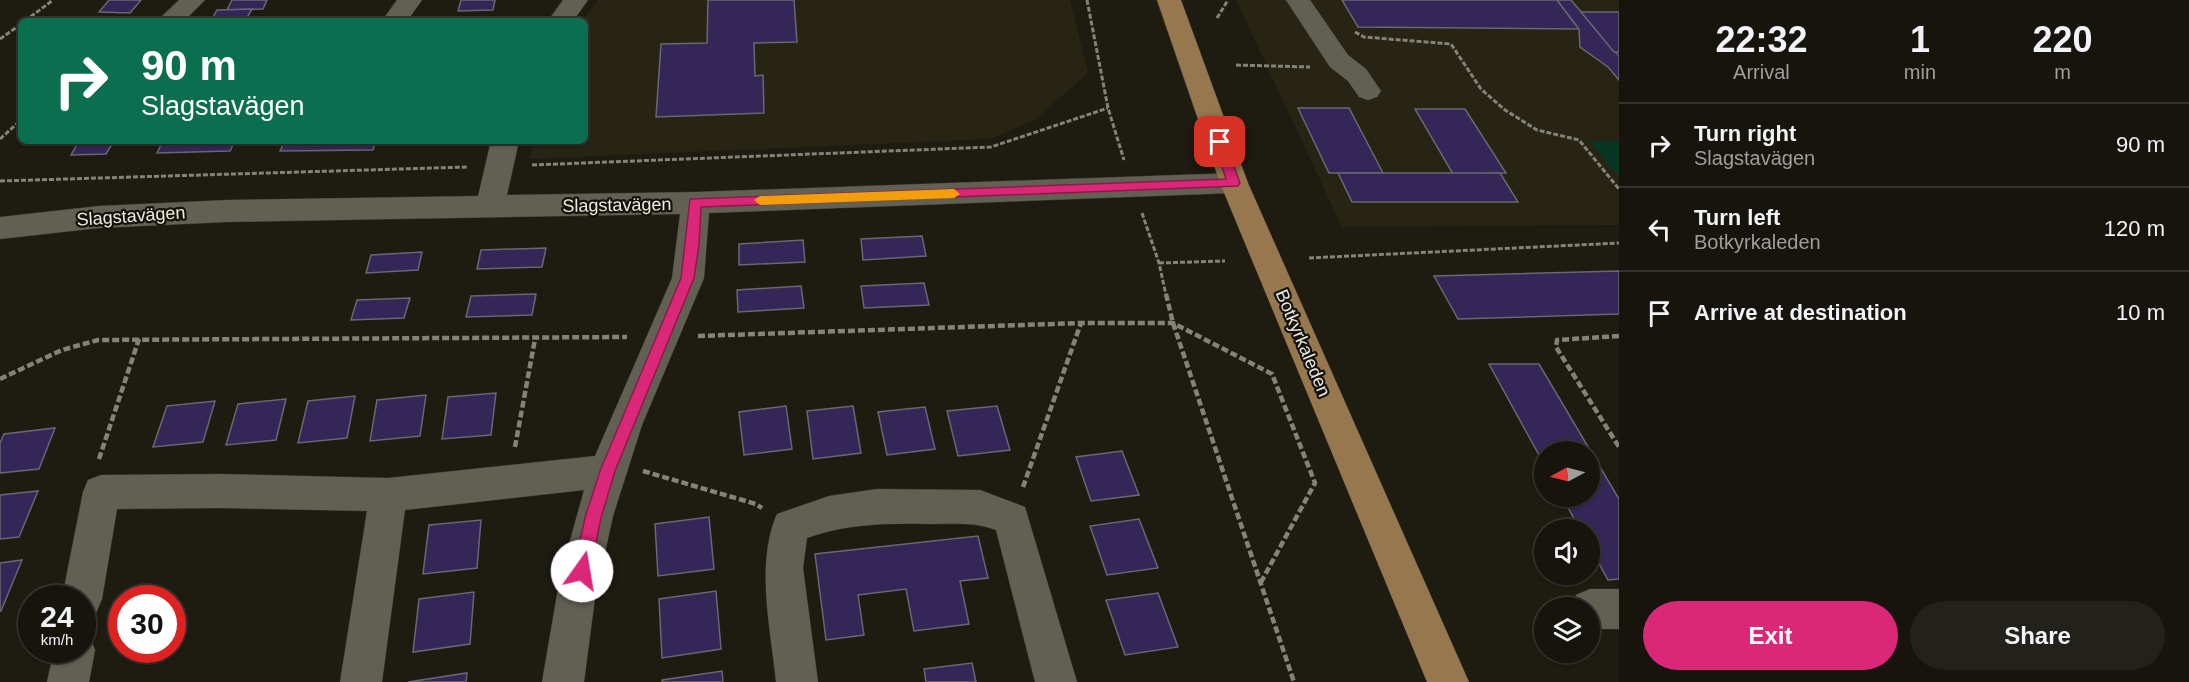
<!DOCTYPE html>
<meta charset="utf-8">
<style>
:root{--surface:#16140d;--page:#23211b;--text:#f1f3f6;--muted:#9e9e9d;--line:#35332e;--accent:#db2777}
body{margin:0;font-family:Arial,sans-serif;background:var(--page);color:var(--text);height:100vh;display:flex;flex-direction:column;font-size:22px;white-space:nowrap}
*{box-sizing:border-box;margin:0}
p{font-size:20px;color:var(--muted)}
.icon{flex:none;width:33px;height:33px;fill:none;stroke:currentColor;stroke-width:2;stroke-linecap:round;stroke-linejoin:round}
.map{position:relative;flex:1;overflow:hidden}
.drawer{display:flex;flex-direction:column;background:var(--surface);width:570px}
.drawer>*{flex:none}
.guide{position:absolute;left:18px;top:18px;width:570px;height:126px;border-radius:9px;box-shadow:0 2px 4px #0004,0 0 0 2px var(--line);background:#0b6e4f;color:#fff;overflow:hidden}
.needle{width:39px;rotate:263deg}
.buttons{position:absolute;left:1534px;top:441px;display:grid;gap:12px}
.buttons a{display:grid;place-items:center;width:66px;height:66px;border-radius:50%;background:var(--surface);box-shadow:0 2px 4px #0004,0 0 0 2px var(--line);font-size:30px}
.speed{position:absolute;left:18px;top:585px;display:flex;gap:12px;font-size:30px;font-weight:700;text-align:center}
.speed>*{display:grid;place-content:center;width:78px;height:78px;border-radius:50%;background:var(--surface);box-shadow:0 2px 4px #0004,0 0 0 2px var(--line);line-height:1}
.speed small{font-size:15px;font-weight:400}
.speed .limit{border:9px solid #d22;background:#fff;color:#111}
.pin{position:absolute;display:grid;place-items:center;width:51px;height:51px;color:#fff;margin:-26px;border-radius:12px;box-shadow:0 3px 9px #0006}
.me{position:absolute;width:66px;margin:-33px;rotate:13deg;stroke-linejoin:round;filter:drop-shadow(0 0 4px #0008)}
.turn{display:flex;align-items:center;gap:21px;height:126px;padding:0 24px;font-size:27px}
.turn .icon{width:78px;height:78px;stroke-width:2.5}
.turn b{display:block;font-size:42px;line-height:51px}
.eta{display:flex;justify-content:space-evenly;align-items:center;height:102px;text-align:center}
.eta b{font-size:36px;font-weight:700;line-height:42px}
.primary-button{display:flex;gap:12px;margin-top:auto;padding:12px 24px}
.primary-button a{flex:1;height:69px;border-radius:36px;background:var(--accent);color:#fff;font-size:24px;font-weight:700;line-height:69px;text-align:center}
.primary-button a+a{background:var(--page);color:var(--text)}
ul{padding:0;list-style:none}
li{display:flex;align-items:center;gap:18px;height:84px;padding:0 24px;border-top:2px solid var(--line)}
li div{flex:1}
li b{display:block;font-size:22px}
li em{font-style:normal}
main{display:flex;flex:1;min-height:0}
.map>svg:first-child{display:block}
</style>
<main>
<div class="map">
<svg width="1619" height="682" viewBox="0 0 1619 682">
<rect width="100%" height="100%" fill="#1e1b11"/>
<g fill="#282414">
<polygon points="598,0 1070,0 1088,73 1035,120 990,139 529,159 535,141 585,141 585,21 582,21"/>
<polygon points="1236,0 1619,0 1619,225 1342,227"/>
</g>
<polygon fill="#073724" points="1590,141 1619,141 1619,174 1616,174"/>
<g fill="#342656" stroke="#696773" stroke-width="1.5">
<polygon points="109,0 141,0 130,13 99,12"/>
<polygon points="232,0 267,0 263,9 227,10"/>
<polygon points="461,0 495,0 493,10 458,11"/>
<polygon points="708,0 794,0 797,42 754,43 755,76 763,75 764,113 656,117 661,44 707,43"/>
<polygon points="1342,0 1557,0 1579,29 1358,27"/>
<polygon points="1557,0 1571,0 1619,56 1619,80 1608,67 1580,47 1579,29"/>
<polygon points="252,9 245,21 211,21 217,10"/>
<polygon points="1581,12 1619,12 1619,52 1614,52"/>
<polygon points="1298,108 1349,108 1383,173 1329,173"/>
<polygon points="1415,109 1465,109 1506,173 1453,174"/>
<polygon points="79,141 114,141 106,154 71,155"/>
<polygon points="163,141 235,141 230,151 157,153"/>
<polygon points="285,141 376,141 373,150 280,151"/>
<polygon points="1338,173 1500,173 1518,202 1352,202"/>
<polygon points="922,236 926,256 863,260 861,239"/>
<polygon points="803,240 805,262 739,265 739,244"/>
<polygon points="546,248 542,267 477,269 481,250"/>
<polygon points="422,252 418,270 366,273 371,255"/>
<polygon points="1619,271 1619,314 1458,319 1434,276"/>
<polygon points="924,283 929,305 864,308 861,286"/>
<polygon points="801,286 804,308 738,312 737,290"/>
<polygon points="536,294 532,315 466,317 471,296"/>
<polygon points="410,298 404,318 351,320 357,300"/>
<polygon points="1489,364 1539,364 1619,499 1619,579 1608,580 1590,547 1590,530 1580,530 1562,496 1590,496 1590,452 1545,452 1545,466"/>
<polygon points="496,393 491,435 442,439 448,397"/>
<polygon points="426,395 420,436 370,441 377,400"/>
<polygon points="355,396 347,438 298,443 308,401"/>
<polygon points="286,399 276,440 226,445 238,404"/>
<polygon points="215,401 203,442 153,447 167,406"/>
<polygon points="786,406 792,449 744,455 739,412"/>
<polygon points="853,406 861,453 813,459 807,411"/>
<polygon points="997,406 1010,450 958,456 947,411"/>
<polygon points="925,407 935,449 887,455 878,412"/>
<polygon points="55,428 39,469 0,473 0,443 4,434"/>
<polygon points="1122,451 1139,495 1091,501 1076,457"/>
<polygon points="38,491 19,537 0,539 0,495"/>
<polygon points="709,517 714,569 658,576 655,524"/>
<polygon points="1139,519 1158,568 1107,575 1090,526"/>
<polygon points="481,520 477,568 423,574 429,525"/>
<polygon points="978,536 988,578 960,581 969,624 914,631 906,589 858,595 864,635 826,640 815,554"/>
<polygon points="22,560 1,611 0,611 0,563"/>
<polygon points="716,591 721,649 662,658 659,599"/>
<polygon points="474,592 470,644 413,652 419,599"/>
<polygon points="1158,593 1178,647 1125,655 1106,600"/>
<polygon points="972,663 976,682 926,682 924,669"/>
<polygon points="722,671 723,682 662,682 662,680"/>
<polygon points="467,673 466,682 408,682"/>
</g>
<g fill="none" stroke-linecap="round" stroke-linejoin="round">
<g stroke="#36342e" stroke-width="1">
<g id="minor">
<polygon points="179,0 205,0 184,21 157,21"/>
<polygon points="397,0 422,0 407,21 382,21"/>
<polygon points="563,0 588,0 573,21 548,21"/>
<polygon points="1286,0 1310,0 1348,55 1366,69 1381,91 1377,97 1368,100 1359,97 1348,81 1330,67"/>
<polygon points="491,141 519,141 507,195 695,192 1234,173 1244,176 1248,183 1244,190 1234,193 709,213 704,278 642,425 613,516 595,598 584,682 542,682 560,577 584,490 405,510 382,682 340,682 367,511 221,508 117,509 102,599 96,613 82,618 82,598 62,598 83,492 88,480 101,475 221,474 388,478 595,456 672,278 680,214 227,222 99,228 0,239 0,217 99,206 227,200 478,196"/>
<path d="M877 489 980 490 1025 507 1077 682H1035L996 530C975 522 954 524 932 524 889 523 848 523 807 538L803 568 818 682H776C771 630 755 564 777 514L829 496Z"/>
<polygon points="1590,589 1619,589 1619,629 1590,629 1590,608 1571,608 1576,595"/>
<polygon points="82,633 89,635 95,650 89,682 47,682 54,650 82,650"/>
</g>
</g>
<g stroke="#36342e" stroke-width="1">
<polygon id="major" points="1157,0 1181,0 1248,183 1469,682 1427,682 1220,183"/>
</g>
<g stroke="#85827a" stroke-width="3" stroke-dasharray="5 2" stroke-linecap="butt">
<polyline points="1087,0 1108,108 1124,160"/>
<polyline points="1217,18 1228,0"/>
<polyline points="25,21 53,0"/>
<polyline points="1355,32 1364,37 1451,44 1481,89 1505,110 1537,130 1579,140 1619,189"/>
<polyline points="0,39 21,24"/>
<polyline points="1236,65 1310,67"/>
<polyline points="0,139 21,120"/>
<polyline points="532,165 991,147 1108,108"/>
<polyline points="0,181 467,167"/>
<polyline points="1142,213 1159,263 1166,295"/>
<polyline points="1309,258 1619,243"/>
<polyline points="1159,263 1225,261"/>
</g>
<g stroke="#85827a" stroke-width="4.5" stroke-dasharray="7 3" stroke-linecap="butt">
<polyline points="1166,294 1173,323 1294,682"/>
<polyline points="698,336 1081,323 1173,323 1272,374 1315,483 1260,584"/>
<polyline points="1619,336 1557,340 1556,347 1619,447"/>
<polyline points="0,379 62,350 98,340 627,337"/>
<polyline points="515,447 535,339"/>
<polyline points="99,459 139,339"/>
<polyline points="643,471 756,504 762,508"/>
<polyline points="1023,487 1081,323"/>
</g>
<use href="#minor" fill="#625f53" fill-rule="evenodd"/>
<use href="#major" fill="#97784e" fill-rule="evenodd"/>
</g>
<polygon fill="#db2777" stroke="#8e194d" stroke-width="1.5" points="1220,138 1225,142 1240,183 1238,186 701,207 699,245 694,278 615,471 601,518 590,571 587,576 582,578 576,576 573,571 585,518 600,471 681,278 690,199 1226,179 1214,142"/>
<polygon fill="#f59e0b" points="954,189 960,194 954,198 760,205 754,200 760,196"/>
<g text-anchor="middle" dominant-baseline="central" stroke-width="4.5" stroke-linejoin="round" paint-order="stroke">
<g font-size="18" fill="#eceae4" stroke="#141208">
<text transform="translate(617 205) rotate(-1)">Slagstavägen</text>
<text transform="translate(131 216) rotate(-4)">Slagstavägen</text>
<text transform="translate(1303 343) rotate(67)">Botkyrkaleden</text>
</g>
</g>
</svg>
<div class="buttons">
<a><svg class="needle" viewBox="-14 -14 28 28"><path d="M0-13l5 13h-10z" fill="#e53935"/><path d="M0 13l5-13h-10z" fill="#9e9e9d"/></svg></a>
<a><svg class="icon" aria-label="sound" viewBox="0 0 24 24"><path d="M4 9h4l5-4v14l-5-4H4zM17 9q2 3 0 6"/></svg></a>
<a><svg class="icon" aria-label="layers" viewBox="0 0 24 24"><path d="M12 4l9 5-9 5-9-5zM3 14l9 5 9-5"/></svg></a>
</div>
<div class="speed"><div>24<small>km/h</small></div><div class="limit">30</div></div>
<div class="pin" style="left:1220px;top:142px;background:#d93025"><svg class="icon" aria-label="arrive" viewBox="0 0 24 24"><path d="M6 21V4h12l-3 4 3 4H6"/></svg></div>
<svg class="me" style="left:582px;top:571px" viewBox="-20 -20 40 40"><circle r="19" fill="#fff"/><path d="M0-13L10 11 0 6-10 11z" fill="#db2777"/></svg>
<div class="guide">
<div class="turn"><svg class="icon" aria-label="right" viewBox="0 0 24 24"><path d="M7 20v-9h11M14 6l5 5-5 5"/></svg><div><b>90 m</b>Slagstavägen</div></div>
</div>
</div>
<section class="drawer">
<div class="eta">
<div><b>22:32</b><p>Arrival</p></div>
<div><b>1</b><p>min</p></div>
<div><b>220</b><p>m</p></div>
</div>
<ul>
<li><svg class="icon" aria-label="right" viewBox="0 0 24 24"><path d="M7 20v-9h11M14 6l5 5-5 5"/></svg><div><b>Turn right</b><p>Slagstavägen</p></div><em>90 m</em></li>
<li><svg class="icon" aria-label="left" viewBox="0 0 24 24"><path d="M17 20v-9H6M10 6l-5 5 5 5"/></svg><div><b>Turn left</b><p>Botkyrkaleden</p></div><em>120 m</em></li>
<li><svg class="icon" aria-label="arrive" viewBox="0 0 24 24"><path d="M6 21V4h12l-3 4 3 4H6"/></svg><div><b>Arrive at destination</b></div><em>10 m</em></li>
</ul>
<div class="primary-button"><a>Exit</a><a>Share</a></div>
</section>
</main>
